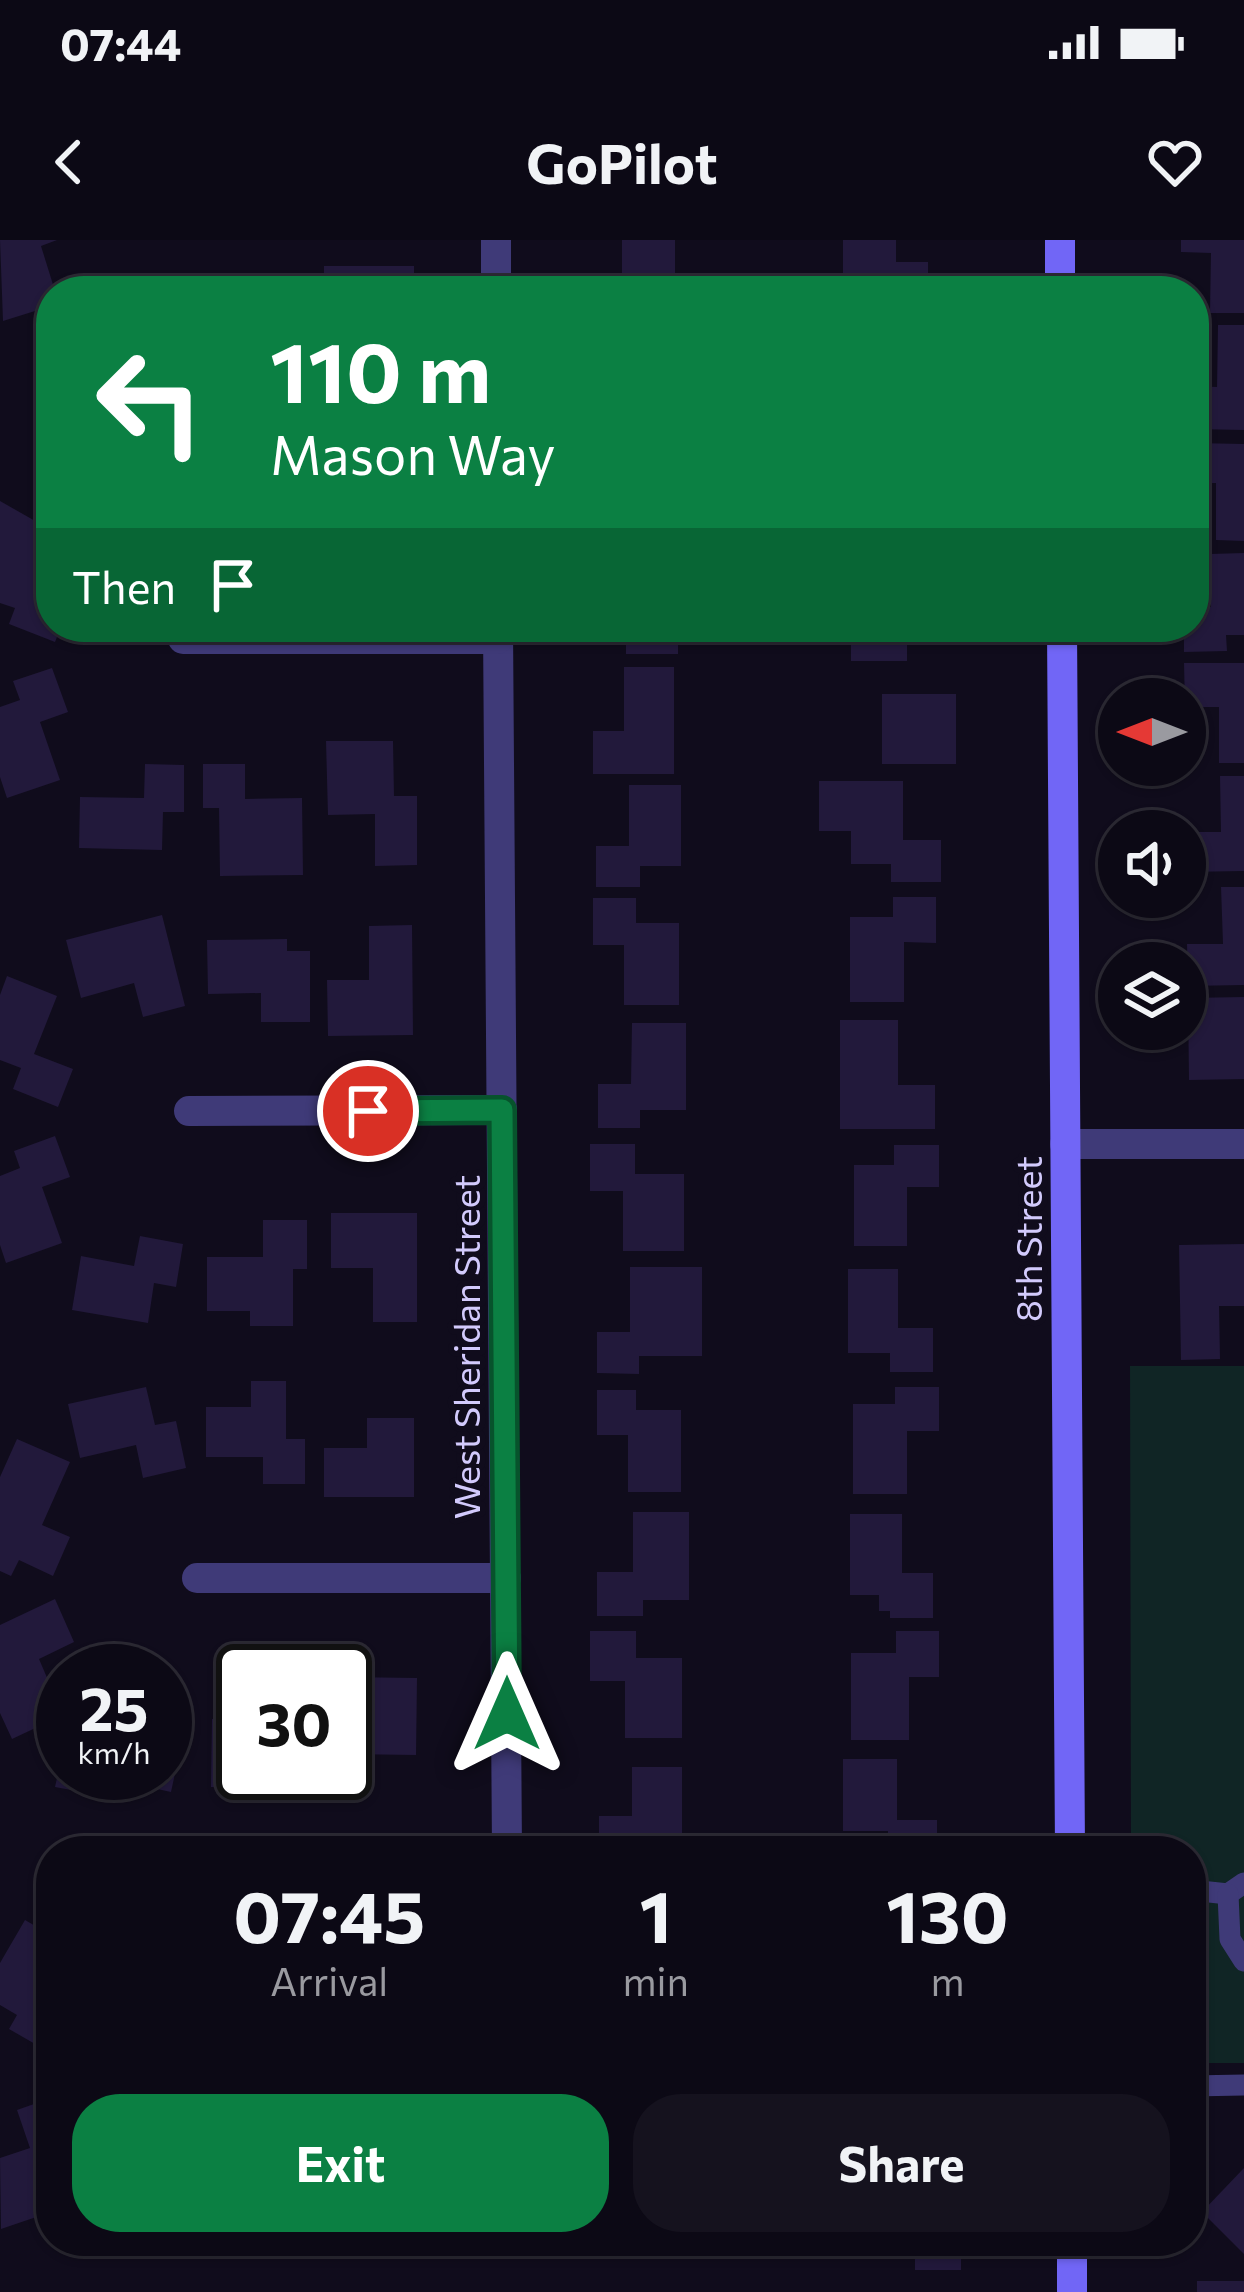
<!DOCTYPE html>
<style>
:root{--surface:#0c0915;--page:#15121e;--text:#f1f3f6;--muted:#9a9aa0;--line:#2c2a34;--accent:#0b8043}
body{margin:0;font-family:Commissioner,sans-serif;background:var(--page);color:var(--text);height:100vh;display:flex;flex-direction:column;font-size:45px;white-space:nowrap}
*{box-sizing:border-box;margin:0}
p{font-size:39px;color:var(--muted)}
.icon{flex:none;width:66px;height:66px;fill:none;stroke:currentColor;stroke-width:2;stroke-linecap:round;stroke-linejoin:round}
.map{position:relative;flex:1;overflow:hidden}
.details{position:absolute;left:36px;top:1596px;width:1170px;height:420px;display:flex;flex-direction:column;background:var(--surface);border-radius:48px;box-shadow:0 3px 9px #0004,0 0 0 3px var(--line)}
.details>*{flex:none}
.guide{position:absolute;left:36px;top:36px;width:1173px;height:366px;border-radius:48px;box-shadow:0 3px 9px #0004,0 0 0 3px var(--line);background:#0b8043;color:#fff;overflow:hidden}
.needle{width:78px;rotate:270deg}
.tools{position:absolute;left:1098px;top:438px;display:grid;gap:24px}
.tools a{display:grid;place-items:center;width:108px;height:108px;border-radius:50%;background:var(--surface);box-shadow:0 3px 9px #0004,0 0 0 3px var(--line);font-size:60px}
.speed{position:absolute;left:36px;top:1404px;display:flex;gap:24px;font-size:60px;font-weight:700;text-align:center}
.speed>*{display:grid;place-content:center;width:156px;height:156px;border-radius:50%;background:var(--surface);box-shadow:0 3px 9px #0004,0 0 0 3px var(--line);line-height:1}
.speed small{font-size:30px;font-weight:400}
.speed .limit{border:6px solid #111;border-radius:18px;background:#fff;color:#111}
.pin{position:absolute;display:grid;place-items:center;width:102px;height:102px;color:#fff;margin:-51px;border:6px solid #fff;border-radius:50%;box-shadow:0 3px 12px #0007}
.me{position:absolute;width:132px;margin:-66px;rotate:0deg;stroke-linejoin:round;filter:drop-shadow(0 0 9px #0008)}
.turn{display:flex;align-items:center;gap:42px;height:252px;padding:0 36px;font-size:54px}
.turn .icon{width:156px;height:156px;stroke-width:2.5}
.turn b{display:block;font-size:84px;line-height:102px}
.then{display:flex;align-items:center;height:114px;padding:0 36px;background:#0003;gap:24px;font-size:45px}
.eta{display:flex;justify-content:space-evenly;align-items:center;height:204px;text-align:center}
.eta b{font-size:72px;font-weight:700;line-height:84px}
.action{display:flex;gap:24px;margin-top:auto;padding:24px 36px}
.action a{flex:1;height:138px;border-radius:48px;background:var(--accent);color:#fff;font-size:48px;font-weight:700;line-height:138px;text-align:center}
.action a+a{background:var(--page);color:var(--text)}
.status{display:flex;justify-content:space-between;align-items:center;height:84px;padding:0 60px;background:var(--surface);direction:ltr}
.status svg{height:33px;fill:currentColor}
header{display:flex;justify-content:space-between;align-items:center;height:156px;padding:0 36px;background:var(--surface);font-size:54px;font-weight:700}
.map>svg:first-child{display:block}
</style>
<div class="status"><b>07:44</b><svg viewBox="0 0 49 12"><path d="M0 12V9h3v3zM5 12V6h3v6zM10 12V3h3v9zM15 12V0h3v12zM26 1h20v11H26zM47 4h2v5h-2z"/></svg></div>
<header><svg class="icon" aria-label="back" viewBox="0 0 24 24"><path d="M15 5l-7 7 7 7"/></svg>GoPilot<svg class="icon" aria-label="heart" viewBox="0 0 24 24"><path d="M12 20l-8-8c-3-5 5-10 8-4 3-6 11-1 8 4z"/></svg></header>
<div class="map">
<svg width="1244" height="2052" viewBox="0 0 1244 2052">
<rect width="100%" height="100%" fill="#100c1c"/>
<polygon fill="#102525" points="1130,1126 1244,1126 1244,1823 1191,1823 1191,1611 1131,1611"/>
<g fill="#22193b">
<polygon points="0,0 57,0 41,6 55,51 51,51 51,66 3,81"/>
<polygon points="622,0 675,0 675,51 590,51 590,33 622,33"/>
<polygon points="843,0 896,0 896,22 928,22 928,51 843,47"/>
<polygon points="1181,0 1244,0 1244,73 1210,73 1211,13 1181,12"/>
<rect x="324" y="26" width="90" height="25"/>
<polygon points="1218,85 1244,85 1244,190 1194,189 1194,146 1217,147"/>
<polygon points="1194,203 1244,204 1244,301 1216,300 1216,243 1194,243"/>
<polygon points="51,206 51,247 41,249 33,210"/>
<polygon points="0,261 51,290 51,329 41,354 51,357 51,387 61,387 55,402 9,384 15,368 0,363"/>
<polygon points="1244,313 1244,395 1226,395 1227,411 1184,412 1184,387 1194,387 1194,368 1211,367 1210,314"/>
<rect x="626" y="387" width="52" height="27"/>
<rect x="851" y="387" width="56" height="34"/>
<polygon points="1184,423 1244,423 1244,523 1219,523 1219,467 1185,467"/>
<polygon points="624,427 674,427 674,534 593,534 593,491 624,491"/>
<polygon points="52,428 68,472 40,482 60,540 7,558 0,537 0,467 20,460 13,441"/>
<rect x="882" y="454" width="74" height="70"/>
<polygon points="326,501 393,501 394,556 417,556 417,625 375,626 375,574 328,575"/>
<polygon points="145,524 184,525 184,572 163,572 162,610 79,608 80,557 144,558"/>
<polygon points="203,524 245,524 245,559 302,558 303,635 220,636 219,568 203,568"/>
<polygon points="1220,536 1244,536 1244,631 1185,632 1185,592 1221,592"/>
<polygon points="819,541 903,541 903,600 941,600 941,642 891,642 891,624 851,624 851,591 819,591"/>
<polygon points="629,545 681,545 681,626 640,626 640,647 596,647 596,606 629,606"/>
<polygon points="1221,647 1244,647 1244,745 1188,746 1187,704 1223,704"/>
<polygon points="893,657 936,657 936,703 904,702 904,762 850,762 850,677 893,677"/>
<polygon points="593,658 636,658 636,683 679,683 679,765 624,765 624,705 593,705"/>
<polygon points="162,675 185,766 143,777 134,743 81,758 66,700"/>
<polygon points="412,685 413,795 328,796 327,740 369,740 369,686"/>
<polygon points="287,699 287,711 310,711 310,782 261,782 261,753 208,754 207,700"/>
<polygon points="7,736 57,756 34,814 73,829 58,867 13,849 21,828 0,820 0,755"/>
<polygon points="1244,757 1244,839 1189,840 1188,758"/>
<polygon points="840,780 898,780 898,845 935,845 935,889 840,889"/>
<polygon points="632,783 686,783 686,870 640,870 640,888 598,888 598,844 631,844"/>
<polygon points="55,896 70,937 42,947 62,1003 6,1023 0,1005 0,936 20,928 14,911"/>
<polygon points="590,904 635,904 635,934 684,934 684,1011 623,1011 623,951 590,951"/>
<polygon points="894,905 939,905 939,947 907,947 907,1006 854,1006 854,925 894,925"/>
<polygon points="331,973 417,973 417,1082 373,1082 373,1028 331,1028"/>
<polygon points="263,980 307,980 307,1029 293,1029 293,1086 250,1086 250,1071 207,1071 207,1017 263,1017"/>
<polygon points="140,996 183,1004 176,1047 154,1043 148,1083 72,1070 81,1016 134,1026"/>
<polygon points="1244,1004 1244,1066 1219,1066 1220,1119 1181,1120 1179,1005"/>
<polygon points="630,1027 702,1027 702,1116 639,1116 639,1134 597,1133 597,1092 630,1092"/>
<polygon points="848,1029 898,1029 898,1088 933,1088 933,1132 890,1132 890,1113 848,1113"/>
<polygon points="251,1141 286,1141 286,1199 305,1199 305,1244 263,1244 263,1217 206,1217 206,1167 251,1167"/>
<polygon points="146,1147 155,1185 176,1181 186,1228 143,1238 136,1205 80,1218 68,1164"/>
<polygon points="895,1147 939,1147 939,1191 907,1191 907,1254 853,1254 853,1164 895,1164"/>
<polygon points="597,1150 636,1150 636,1170 681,1170 681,1252 628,1252 628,1195 597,1195"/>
<polygon points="367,1178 414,1178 414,1257 324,1257 324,1208 367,1208"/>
<polygon points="17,1199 70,1222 42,1285 70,1297 53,1336 19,1320 11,1336 0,1331 0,1237"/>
<polygon points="633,1272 689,1272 689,1360 643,1360 643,1376 597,1376 597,1332 633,1332"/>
<polygon points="850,1274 902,1274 902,1333 933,1333 933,1378 890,1378 890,1371 879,1371 879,1355 850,1355"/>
<polygon points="55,1359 74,1402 39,1419 63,1475 12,1499 0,1473 0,1385"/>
<polygon points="590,1391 636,1391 636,1418 682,1418 682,1498 625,1498 625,1441 590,1441"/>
<polygon points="896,1391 939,1391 939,1437 909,1437 909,1500 851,1500 851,1413 896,1413"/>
<polygon points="345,1437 417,1438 416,1515 345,1514"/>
<polygon points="165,1464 189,1469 171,1552 93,1535 165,1533"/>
<polygon points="212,1479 243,1480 243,1533 251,1533 251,1548 211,1547"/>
<polygon points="843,1519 897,1519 897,1580 937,1580 937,1611 888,1611 888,1591 843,1591"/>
<polygon points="61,1520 63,1533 86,1533 82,1552 55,1547"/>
<polygon points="632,1527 682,1527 682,1603 641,1603 641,1611 599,1611 599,1576 632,1576"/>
<polygon points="25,1680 51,1695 51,1747 43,1760 51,1765 49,1812 9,1789 17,1775 0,1765 0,1723"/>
<polygon points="51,1858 51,1972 1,1989 0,1918 30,1908 17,1870"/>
<polygon points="1244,1928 1244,2014 1202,1972"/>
<rect x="162" y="2001" width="99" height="11"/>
<rect x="641" y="2001" width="90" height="6"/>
<rect x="765" y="2001" width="96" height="12"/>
<rect x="915" y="2001" width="46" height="29"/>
<rect x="1197" y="2041" width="47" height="11"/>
</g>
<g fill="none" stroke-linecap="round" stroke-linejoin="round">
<g stroke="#3f3a78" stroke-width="21">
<polyline points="1191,1650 1228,1654 1244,1643"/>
<polyline points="1228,1654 1230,1699 1244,1721"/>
<polyline points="1191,1846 1244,1845"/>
</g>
<g stroke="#3f3a78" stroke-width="30">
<polyline points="496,0 496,51"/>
<polyline points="498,387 507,1611"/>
<polyline points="183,399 498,399"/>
<polyline points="189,871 502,870"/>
<polyline points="1065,904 1244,904"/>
<polyline points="197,1338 506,1338"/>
</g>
<g stroke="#7166f6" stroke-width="30">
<polyline points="1060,0 1060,51"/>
<polyline points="1062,387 1070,1611"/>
<polyline points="1072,2001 1072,2052"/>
</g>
</g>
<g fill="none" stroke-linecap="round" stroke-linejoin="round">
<g stroke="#07532c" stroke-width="30">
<polyline id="route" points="368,871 502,870 507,1474"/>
</g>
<use href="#route" stroke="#0b8043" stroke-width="21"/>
</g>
<g text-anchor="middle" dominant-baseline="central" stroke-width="12" stroke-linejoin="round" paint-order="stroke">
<g font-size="36" fill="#d2cafc" stroke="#100c1c">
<text transform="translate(1027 999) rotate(-90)">8th Street</text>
<text transform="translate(465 1107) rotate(-90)">West Sheridan Street</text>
</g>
</g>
</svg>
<div class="tools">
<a><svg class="needle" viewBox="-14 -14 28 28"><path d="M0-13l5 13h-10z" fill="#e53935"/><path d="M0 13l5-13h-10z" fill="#9a9aa0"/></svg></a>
<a><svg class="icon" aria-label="sound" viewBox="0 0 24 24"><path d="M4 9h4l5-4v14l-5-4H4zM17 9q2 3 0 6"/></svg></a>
<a><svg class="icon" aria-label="layers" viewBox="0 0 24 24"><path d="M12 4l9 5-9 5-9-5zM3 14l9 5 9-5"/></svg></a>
</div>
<div class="speed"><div>25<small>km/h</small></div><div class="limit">30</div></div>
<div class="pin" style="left:368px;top:871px;background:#d93025"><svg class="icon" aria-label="arrive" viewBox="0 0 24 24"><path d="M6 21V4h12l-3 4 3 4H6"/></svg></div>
<svg class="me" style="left:507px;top:1474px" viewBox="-20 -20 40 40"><path d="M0-17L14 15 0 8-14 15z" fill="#0b8043" stroke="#fff" stroke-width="4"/></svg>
<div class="guide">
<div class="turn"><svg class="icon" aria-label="left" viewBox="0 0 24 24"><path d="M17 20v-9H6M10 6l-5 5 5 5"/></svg><div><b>110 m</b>Mason Way</div></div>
<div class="then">Then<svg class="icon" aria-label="arrive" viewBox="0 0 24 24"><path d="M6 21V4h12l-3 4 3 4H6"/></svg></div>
</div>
<section class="details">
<div class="eta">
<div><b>07:45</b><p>Arrival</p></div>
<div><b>1</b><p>min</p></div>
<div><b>130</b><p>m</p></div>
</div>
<div class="action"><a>Exit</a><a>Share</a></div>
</section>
</div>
